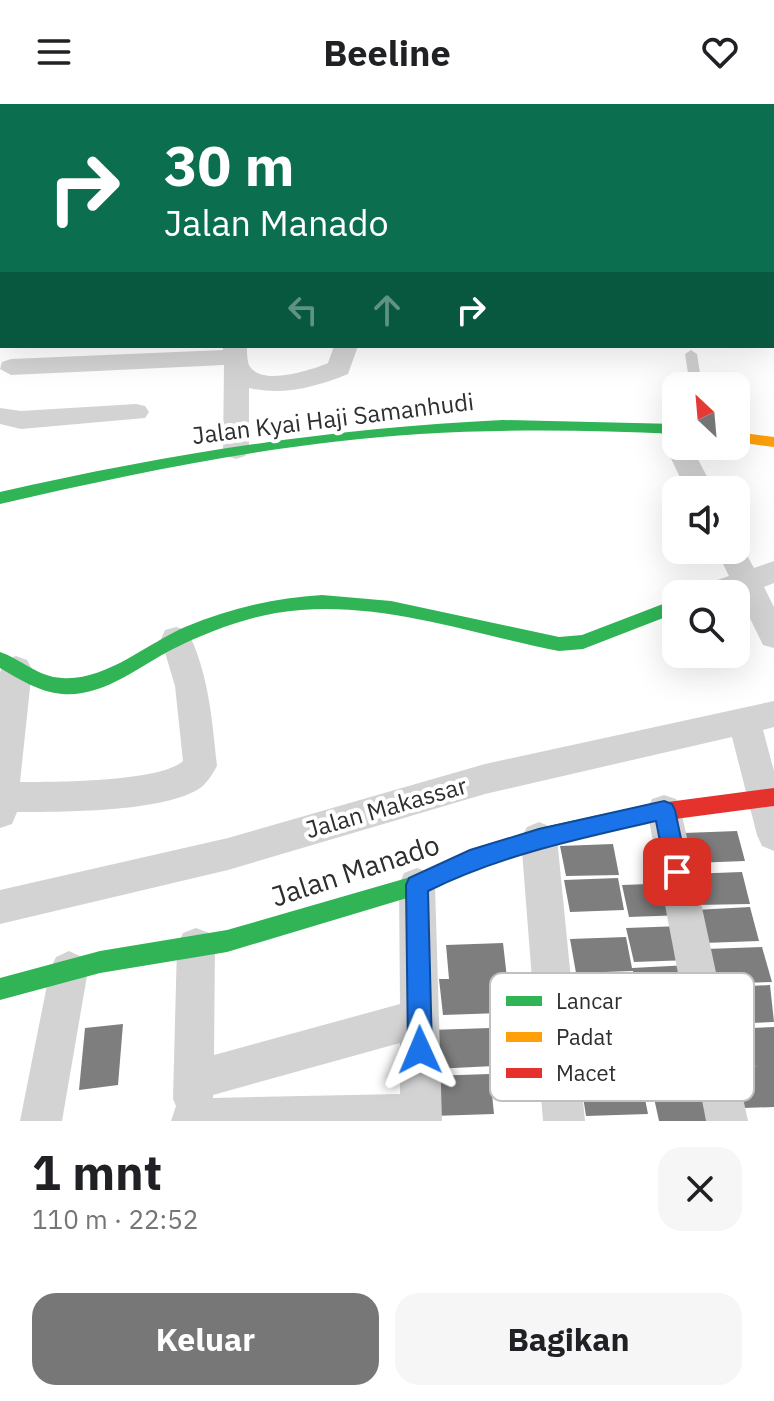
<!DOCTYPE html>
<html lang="id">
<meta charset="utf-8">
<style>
:root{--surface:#fff;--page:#f6f6f6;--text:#202124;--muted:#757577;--accent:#777}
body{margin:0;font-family:"IBM Plex Sans",sans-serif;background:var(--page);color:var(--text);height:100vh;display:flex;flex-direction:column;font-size:30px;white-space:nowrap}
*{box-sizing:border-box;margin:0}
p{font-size:26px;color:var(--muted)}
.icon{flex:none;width:44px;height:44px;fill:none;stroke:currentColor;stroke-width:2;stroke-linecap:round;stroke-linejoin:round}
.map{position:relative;height:1017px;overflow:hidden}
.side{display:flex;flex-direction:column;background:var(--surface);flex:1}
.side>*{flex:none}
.guide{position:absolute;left:0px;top:0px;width:774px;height:244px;box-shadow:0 8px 32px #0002;background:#0b6e4f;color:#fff;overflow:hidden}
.needle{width:52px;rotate:334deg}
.controls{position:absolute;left:662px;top:268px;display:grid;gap:16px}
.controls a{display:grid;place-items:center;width:88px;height:88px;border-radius:16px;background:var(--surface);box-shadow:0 8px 32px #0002;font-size:40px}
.pin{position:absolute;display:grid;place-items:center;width:68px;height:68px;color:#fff;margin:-34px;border-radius:16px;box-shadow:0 4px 12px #0006}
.me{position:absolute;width:88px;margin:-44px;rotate:359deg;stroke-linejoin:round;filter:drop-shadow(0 0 6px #0008)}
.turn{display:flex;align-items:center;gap:28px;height:168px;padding:0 32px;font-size:36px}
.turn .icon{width:104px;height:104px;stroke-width:2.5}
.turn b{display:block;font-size:56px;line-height:68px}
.lanes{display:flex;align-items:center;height:76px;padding:0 32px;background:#0003;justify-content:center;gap:40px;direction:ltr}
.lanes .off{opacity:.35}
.round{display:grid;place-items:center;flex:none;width:84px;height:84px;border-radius:24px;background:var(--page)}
.overview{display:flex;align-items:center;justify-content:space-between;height:136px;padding:0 32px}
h1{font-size:48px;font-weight:800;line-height:60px}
.button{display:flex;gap:16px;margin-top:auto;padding:16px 32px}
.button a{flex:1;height:92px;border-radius:24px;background:var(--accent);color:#fff;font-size:32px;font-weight:800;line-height:92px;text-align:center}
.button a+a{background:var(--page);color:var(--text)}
header{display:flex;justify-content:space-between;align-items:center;height:104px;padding:0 32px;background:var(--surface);font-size:36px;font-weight:800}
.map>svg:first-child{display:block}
</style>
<header><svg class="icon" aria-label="menu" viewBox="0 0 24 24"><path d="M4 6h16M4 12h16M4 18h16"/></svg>Beeline<svg class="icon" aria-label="heart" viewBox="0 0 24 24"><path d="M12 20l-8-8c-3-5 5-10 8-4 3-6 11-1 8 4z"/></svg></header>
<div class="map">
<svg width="774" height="1017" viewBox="0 0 774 1017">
<rect width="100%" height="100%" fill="#fff"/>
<g fill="#7e7e7e">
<polygon points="737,727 745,757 693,759 684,729"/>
<polygon points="613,740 619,771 566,772 560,742"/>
<polygon points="742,768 750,800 696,801 688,770"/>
<polygon points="618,774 624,806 570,808 564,776"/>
<polygon points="676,779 683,811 629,813 622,781"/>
<polygon points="750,803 759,837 704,839 695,806"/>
<polygon points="682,822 690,856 634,858 626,824"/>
<polygon points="626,833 632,864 689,861 698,897 640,899 633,867 576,869 570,835"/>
<polygon points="503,839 507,874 497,874 501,909 443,911 439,875 449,875 446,841"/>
<polygon points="762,843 772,878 715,880 706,845"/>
<polygon points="770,881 774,918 722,920 713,884"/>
<polygon points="123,920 118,981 79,986 85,924"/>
<polygon points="774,923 774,1003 743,1004 732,964 758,962 732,963 722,925"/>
<polygon points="490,924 494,962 434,965 430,926"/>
<polygon points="490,970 494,1010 432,1012 429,972"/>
<polygon points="640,970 648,1010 586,1012 580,973"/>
<polygon points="716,991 721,1017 659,1017 654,994"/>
</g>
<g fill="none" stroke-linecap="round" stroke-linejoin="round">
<polygon fill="#d3d3d3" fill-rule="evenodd" points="691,246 697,250 702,282 690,282 685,250"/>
<g fill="#d3d3d3" fill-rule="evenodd">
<rect x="244" y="0" width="18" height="2"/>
<rect x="324" y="0" width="18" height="2"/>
<polygon points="433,0 451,0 452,2 434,2"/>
<polygon points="517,0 535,0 536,2 518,2"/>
<polygon points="672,0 690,0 691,2 673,2"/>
<polygon points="737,0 755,0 756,2 738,2"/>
<rect x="772" y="19" width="2" height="12"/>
<polygon points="772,49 774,50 774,65 772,64"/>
<rect x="772" y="210" width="2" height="20"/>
<path d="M223 242H247C247 248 247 256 249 261 260 283 312 266 328 259L334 242H358L348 270C317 283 282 292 249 284V346L245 352 236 355 227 352 223 346 224 261 11 271 0 265 2 258 11 255 223 246Z"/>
<polygon points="136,300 145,302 149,308 145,314 21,325 0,320 0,304 21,307"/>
<polygon points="676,334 676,342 691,342 714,386 686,386 665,342 669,336"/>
<polygon points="736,437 740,439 754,464 774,457 774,479 764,483 774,503 774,544 763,541 739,492 695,490 700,482 729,472 716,446 736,446"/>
<path d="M176 523 187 526C209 569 212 616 217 662 212 671 206 681 197 686 159 708 62 708 17 708L12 720 0 724V568L5 556 16 552 27 556 32 565 20 678C53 678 161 678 183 657L175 582 161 535 165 526Z"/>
<polygon points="774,597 774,623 763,626 774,667 774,747 762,742 757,731 732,633 485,690 228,766 0,820 0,786 228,734 485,660"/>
<polygon points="664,691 676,695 681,706 748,1017 706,1017 647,706 652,695"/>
<polygon points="539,718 551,723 557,734 585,1017 543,1017 521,734 527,723"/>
<path d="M417 764 430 769 435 781 442 1017H171L176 1002 173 995 177 842 183 829 196 824 209 829 215 842 214 951 400 900 399 781 404 769ZM400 939V990L213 994V991Z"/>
<polygon points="69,847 82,853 88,866 62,1017 20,1017 50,866 56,853"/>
</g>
<g fill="#30b455" fill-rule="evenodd">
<path d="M503 316 676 320V330C591 326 506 325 420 330 278 339 138 368 0 400V388C168 350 331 324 503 316Z"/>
<path d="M322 491 391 497 559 533 582 531 676 495V509L583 545 559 547C467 529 371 493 276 509 241 515 205 529 173 545 138 563 104 593 62 590 39 588 19 575 0 564V548C21 555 38 573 62 574 106 577 146 540 185 523 230 504 274 494 322 491Z"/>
<polygon points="645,701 652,703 655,710 652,717 539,744 475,764 417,791 227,848 100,869 0,896 0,874 100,847 227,826 414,772 470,746 539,724"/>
</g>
<polygon fill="#ff9f0a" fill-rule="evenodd" points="736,328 774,333 774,343 736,338"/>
<polygon fill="#e5322d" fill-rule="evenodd" points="774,684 774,702 645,719 638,717 635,710 638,703 645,701"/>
</g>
<path fill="#1a73e8" stroke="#114b97" stroke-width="2" d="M664 697 672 700 675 706 688 768 685 776 677 778 669 776 666 768 656 717C577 735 501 751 428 787L432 946 428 955 420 958 411 955 408 946 406 781 409 774 470 746 539 725Z"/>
<g text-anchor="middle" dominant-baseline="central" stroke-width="8" stroke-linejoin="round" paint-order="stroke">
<g font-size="24" fill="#2e2e2e" stroke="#fff">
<text transform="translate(333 314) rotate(-7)">Jalan Kyai Haji Samanhudi</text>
<text transform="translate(386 703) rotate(-16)">Jalan Makassar</text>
</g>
<g font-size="28" fill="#2e2e2e" stroke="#fff">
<text transform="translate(355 766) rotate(-18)">Jalan Manado</text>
</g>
</g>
<rect x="490" y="869" width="264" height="128" rx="12" fill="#fff" stroke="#c0c0c0" stroke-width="2"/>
<rect x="506" y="892" width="36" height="10" fill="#30b455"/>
<rect x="506" y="928" width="36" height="10" fill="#ff9f0a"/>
<rect x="506" y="964" width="36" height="10" fill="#e5322d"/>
<g font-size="22" fill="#2e2e2e">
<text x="556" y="905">Lancar</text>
<text x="556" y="941">Padat</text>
<text x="556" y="977">Macet</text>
</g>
</svg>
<div class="controls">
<a><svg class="needle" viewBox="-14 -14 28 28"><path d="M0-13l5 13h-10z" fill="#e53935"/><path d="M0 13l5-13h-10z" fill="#757577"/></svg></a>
<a><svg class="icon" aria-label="sound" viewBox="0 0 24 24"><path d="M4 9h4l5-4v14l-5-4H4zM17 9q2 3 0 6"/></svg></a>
<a><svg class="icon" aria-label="search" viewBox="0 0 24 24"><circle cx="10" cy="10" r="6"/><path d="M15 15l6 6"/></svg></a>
</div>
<div class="pin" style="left:677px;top:768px;background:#d93025"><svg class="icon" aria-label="arrive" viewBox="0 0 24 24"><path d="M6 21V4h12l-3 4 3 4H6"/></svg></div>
<svg class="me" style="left:420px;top:946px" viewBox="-20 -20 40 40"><path d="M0-17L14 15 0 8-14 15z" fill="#1a73e8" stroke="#fff" stroke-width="4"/></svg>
<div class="guide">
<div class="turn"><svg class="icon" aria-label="right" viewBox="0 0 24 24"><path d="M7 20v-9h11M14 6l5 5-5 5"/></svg><div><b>30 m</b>Jalan Manado</div></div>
<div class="lanes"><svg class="icon off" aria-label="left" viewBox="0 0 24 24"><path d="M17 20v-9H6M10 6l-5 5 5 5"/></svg><svg class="icon off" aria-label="ahead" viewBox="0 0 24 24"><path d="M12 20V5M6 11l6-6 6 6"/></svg><svg class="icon" aria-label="right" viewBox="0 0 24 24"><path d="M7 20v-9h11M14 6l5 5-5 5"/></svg></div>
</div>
</div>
<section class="side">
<div class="overview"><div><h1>1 mnt</h1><p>110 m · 22:52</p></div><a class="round"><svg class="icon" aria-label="close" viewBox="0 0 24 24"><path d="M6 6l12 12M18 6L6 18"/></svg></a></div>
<div class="button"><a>Keluar</a><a>Bagikan</a></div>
</section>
